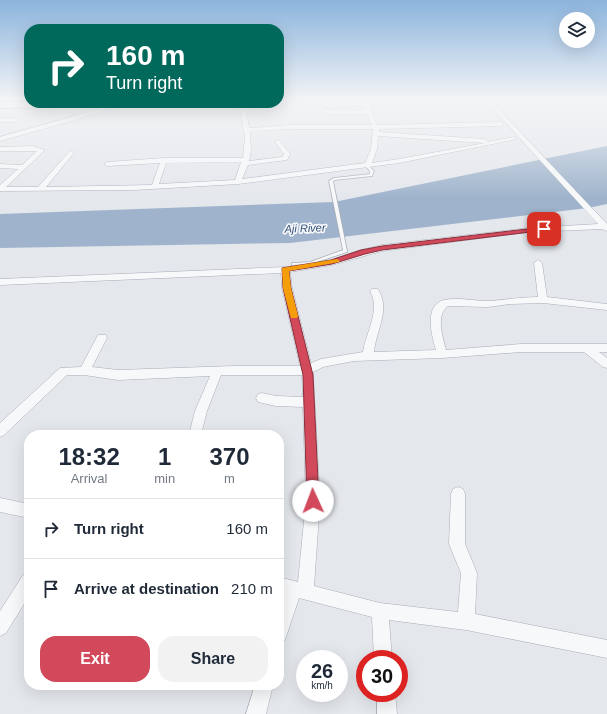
<!DOCTYPE html>
<style>
:root{--surface:#fff;--page:#f2f2f3;--text:#1f2937;--muted:#747a83;--line:#e0e1e3;--accent:#d1495b}
body{margin:0;font-family:Arial,sans-serif;background:var(--page);color:var(--text);height:100vh;display:flex;flex-direction:column;font-size:15px;white-space:nowrap}
*{box-sizing:border-box;margin:0}
p{font-size:13px;color:var(--muted)}
.icon{flex:none;width:22px;height:22px;fill:none;stroke:currentColor;stroke-width:2;stroke-linecap:round;stroke-linejoin:round}
.map{position:relative;flex:1;overflow:hidden}
.sheet{position:absolute;left:24px;top:430px;width:260px;height:260px;display:flex;flex-direction:column;background:var(--surface);border-radius:16px;box-shadow:0 4px 16px #0002}
.sheet>*{flex:none}
.guide{position:absolute;left:24px;top:24px;width:260px;height:84px;border-radius:16px;box-shadow:0 4px 16px #0002;background:#00695c;color:#fff;overflow:hidden}
.tools{position:absolute;left:559px;top:12px;display:grid;gap:8px}
.tools a{display:grid;place-items:center;width:36px;height:36px;border-radius:50%;background:var(--surface);box-shadow:0 4px 16px #0002;font-size:20px}
.speed{position:absolute;left:296px;top:650px;display:flex;gap:8px;font-size:20px;font-weight:700;text-align:center}
.speed>*{display:grid;place-content:center;width:52px;height:52px;border-radius:50%;background:var(--surface);box-shadow:0 4px 16px #0002;line-height:1}
.speed small{font-size:10px;font-weight:400}
.speed .limit{border:6px solid #d22;background:#fff;color:#111}
.pin{position:absolute;display:grid;place-items:center;width:34px;height:34px;color:#fff;margin:-17px;border-radius:8px;box-shadow:0 2px 6px #0006}
.me{position:absolute;width:44px;margin:-22px;rotate:358deg;stroke-linejoin:round;filter:drop-shadow(0 0 3px #0008)}
.turn{display:flex;align-items:center;gap:14px;height:84px;padding:0 16px;font-size:18px}
.turn .icon{width:52px;height:52px;stroke-width:2.5}
.turn b{display:block;font-size:28px;line-height:34px}
.eta{display:flex;justify-content:space-evenly;align-items:center;height:68px;text-align:center}
.eta b{font-size:24px;font-weight:700;line-height:28px}
.action{display:flex;gap:8px;margin-top:auto;padding:8px 16px}
.action a{flex:1;height:46px;border-radius:16px;background:var(--accent);color:#fff;font-size:16px;font-weight:700;line-height:46px;text-align:center}
.action a+a{background:var(--page);color:var(--text)}
ul{padding:0;list-style:none}
li{display:flex;align-items:center;gap:12px;height:60px;padding:0 16px;border-top:1px solid var(--line)}
li div{flex:1}
li b{display:block;font-size:15px}
li em{font-style:normal}
.map>svg:first-child{display:block}
</style>
<div class="map">
<svg width="607" height="714" viewBox="0 0 607 714">
<rect width="100%" height="100%" fill="#e4e7ec"/>
<polygon fill="#9fb4cc" points="607,146 607,204 588,208 290,243 0,248 0,214 334,202"/>
<g fill="none" stroke-linecap="round" stroke-linejoin="round">
<g stroke="#a9aeb7" stroke-width="1.5">
<polygon id="service" points="366,165 368,165 374,171 372,176 335,180 333,181 347,251 347,252 311,264 292,265 292,263 294,263 310,262 343,250 329,181 334,178 370,174 370,171 366,167"/>
</g>
<g stroke="#a9aeb7" stroke-width="1">
<g id="minor">
<polygon points="27,99 29,99 29,103 27,106 23,106 22,105"/>
<path d="M362 99H367L377 125 501 122 504 124 501 126 379 129V132L485 139 488 141 487 142 514 137 517 139 399 163 238 184 134 190 0 191V185L18 169 0 168V164L22 165 37 151H0V147L33 146 45 150 6 187H38L69 152 71 151 74 153 73 154 46 187 152 185 160 163 107 166 104 164 107 162 164 158H243L245 137 239 103H245L249 128 291 125H372L367 114 332 115 322 112 325 110H366L364 106 324 107 321 105 324 103H363ZM291 129H373L371 149 365 163 242 179 248 165 287 160 290 154 280 141 278 140 275 142 284 154 282 157 249 161 251 151 250 131ZM378 136 485 143 399 159 372 163 377 149ZM241 162 235 180 159 184 166 163Z"/>
<path d="M484 99H489L607 224V231L602 229 529 232 382 251 332 265 290 272 292 288 311 363 321 359 363 352C366 332 381 310 370 291L372 289H378C391 310 376 330 374 352L436 350C432 336 423 306 444 300 458 297 474 301 488 301 505 300 521 297 538 297L534 263 538 260 542 263 547 297 607 304V310L543 303 510 304 488 307 448 306C435 316 443 337 446 350L521 344H607V352H599L607 358V368L603 367 584 352H521L442 358 354 361 323 367 313 372 320 501 314 586 380 603 458 612 461 573 449 544 451 494 453 489 458 487 463 489 465 494V544L477 573 475 614 607 640V658L466 630 389 620 392 659H374L372 617 299 598 285 640 279 643V609L284 594 279 593V577L298 582 306 501 303 407 276 406 258 402 256 398 258 394 262 393 276 396 303 397 302 375H221L207 411 201 435H189L195 411 210 376 118 380 84 375H67L4 435 0 437V423L60 368 81 367 98 335H106L107 338 92 367 118 370 234 366H300L282 288 281 273 0 285V279L285 267 331 260 360 250 382 245 529 228 598 224Z"/>
<polygon points="120,103 128,103 72,121 0,141 0,137"/>
<polygon points="0,118 17,118 20,120 17,122 0,122"/>
<polygon points="0,498 29,504 29,518 0,512"/>
<polygon points="29,573 29,596 6,633 0,636 0,611 23,575"/>
<polygon points="255,685 273,685 266,714 246,714"/>
<polygon points="377,693 395,693 397,714 377,714"/>
</g>
</g>
<g stroke="#a3abb8" stroke-width="2">
<polygon id="primary" points="0,102 118,103 114,106 0,108"/>
</g>
<use href="#service" fill="#f7f8fa" fill-rule="evenodd"/>
<use href="#minor" fill="#f7f8fa" fill-rule="evenodd"/>
<use href="#primary" fill="#fff" fill-rule="evenodd"/>
</g>
<linearGradient id="sky" x2="0" y2="1"><stop stop-color="#8bb4dd"/><stop offset="0.5" stop-color="#f3f4f6"/><stop offset="1" stop-color="#f3f4f6" stop-opacity="0"/></linearGradient>
<rect width="607" height="198" fill="url(#sky)"/>
<polygon fill="#d1495b" stroke="#882f3b" points="544,227 548,229 547,230 382,250 365,254 332,264 289,271 291,288 313,375 319,501 317,505 313,507 309,505 307,501 303,375 283,288 282,268 331,260 361,250 382,246"/>
<polygon fill="#f59e0b" points="337,259 340,261 339,262 289,271 291,288 298,316 297,318 291,318 283,288 282,268"/>
<g text-anchor="middle" dominant-baseline="central" stroke-width="3.5" stroke-linejoin="round" paint-order="stroke">
<g font-size="11" font-style="italic" fill="#34527a" stroke="#f4f6f9">
<text transform="translate(305 228) rotate(-2)">Aji River</text>
</g>
</g>
</svg>
<div class="tools">
<a><svg class="icon" aria-label="layers" viewBox="0 0 24 24"><path d="M12 4l9 5-9 5-9-5zM3 14l9 5 9-5"/></svg></a>
</div>
<div class="speed"><div>26<small>km/h</small></div><div class="limit">30</div></div>
<div class="pin" style="left:544px;top:229px;background:#d93025"><svg class="icon" aria-label="arrive" viewBox="0 0 24 24"><path d="M6 21V4h12l-3 4 3 4H6"/></svg></div>
<svg class="me" style="left:313px;top:501px" viewBox="-20 -20 40 40"><circle r="19" fill="#fff"/><path d="M0-13L10 11 0 6-10 11z" fill="#d1495b"/></svg>
<div class="guide">
<div class="turn"><svg class="icon" aria-label="right" viewBox="0 0 24 24"><path d="M7 20v-9h11M14 6l5 5-5 5"/></svg><div><b>160 m</b>Turn right</div></div>
</div>
<section class="sheet">
<div class="eta">
<div><b>18:32</b><p>Arrival</p></div>
<div><b>1</b><p>min</p></div>
<div><b>370</b><p>m</p></div>
</div>
<ul>
<li><svg class="icon" aria-label="right" viewBox="0 0 24 24"><path d="M7 20v-9h11M14 6l5 5-5 5"/></svg><div><b>Turn right</b></div><em>160 m</em></li>
<li><svg class="icon" aria-label="arrive" viewBox="0 0 24 24"><path d="M6 21V4h12l-3 4 3 4H6"/></svg><div><b>Arrive at destination</b></div><em>210 m</em></li>
</ul>
<div class="action"><a>Exit</a><a>Share</a></div>
</section>
</div>
